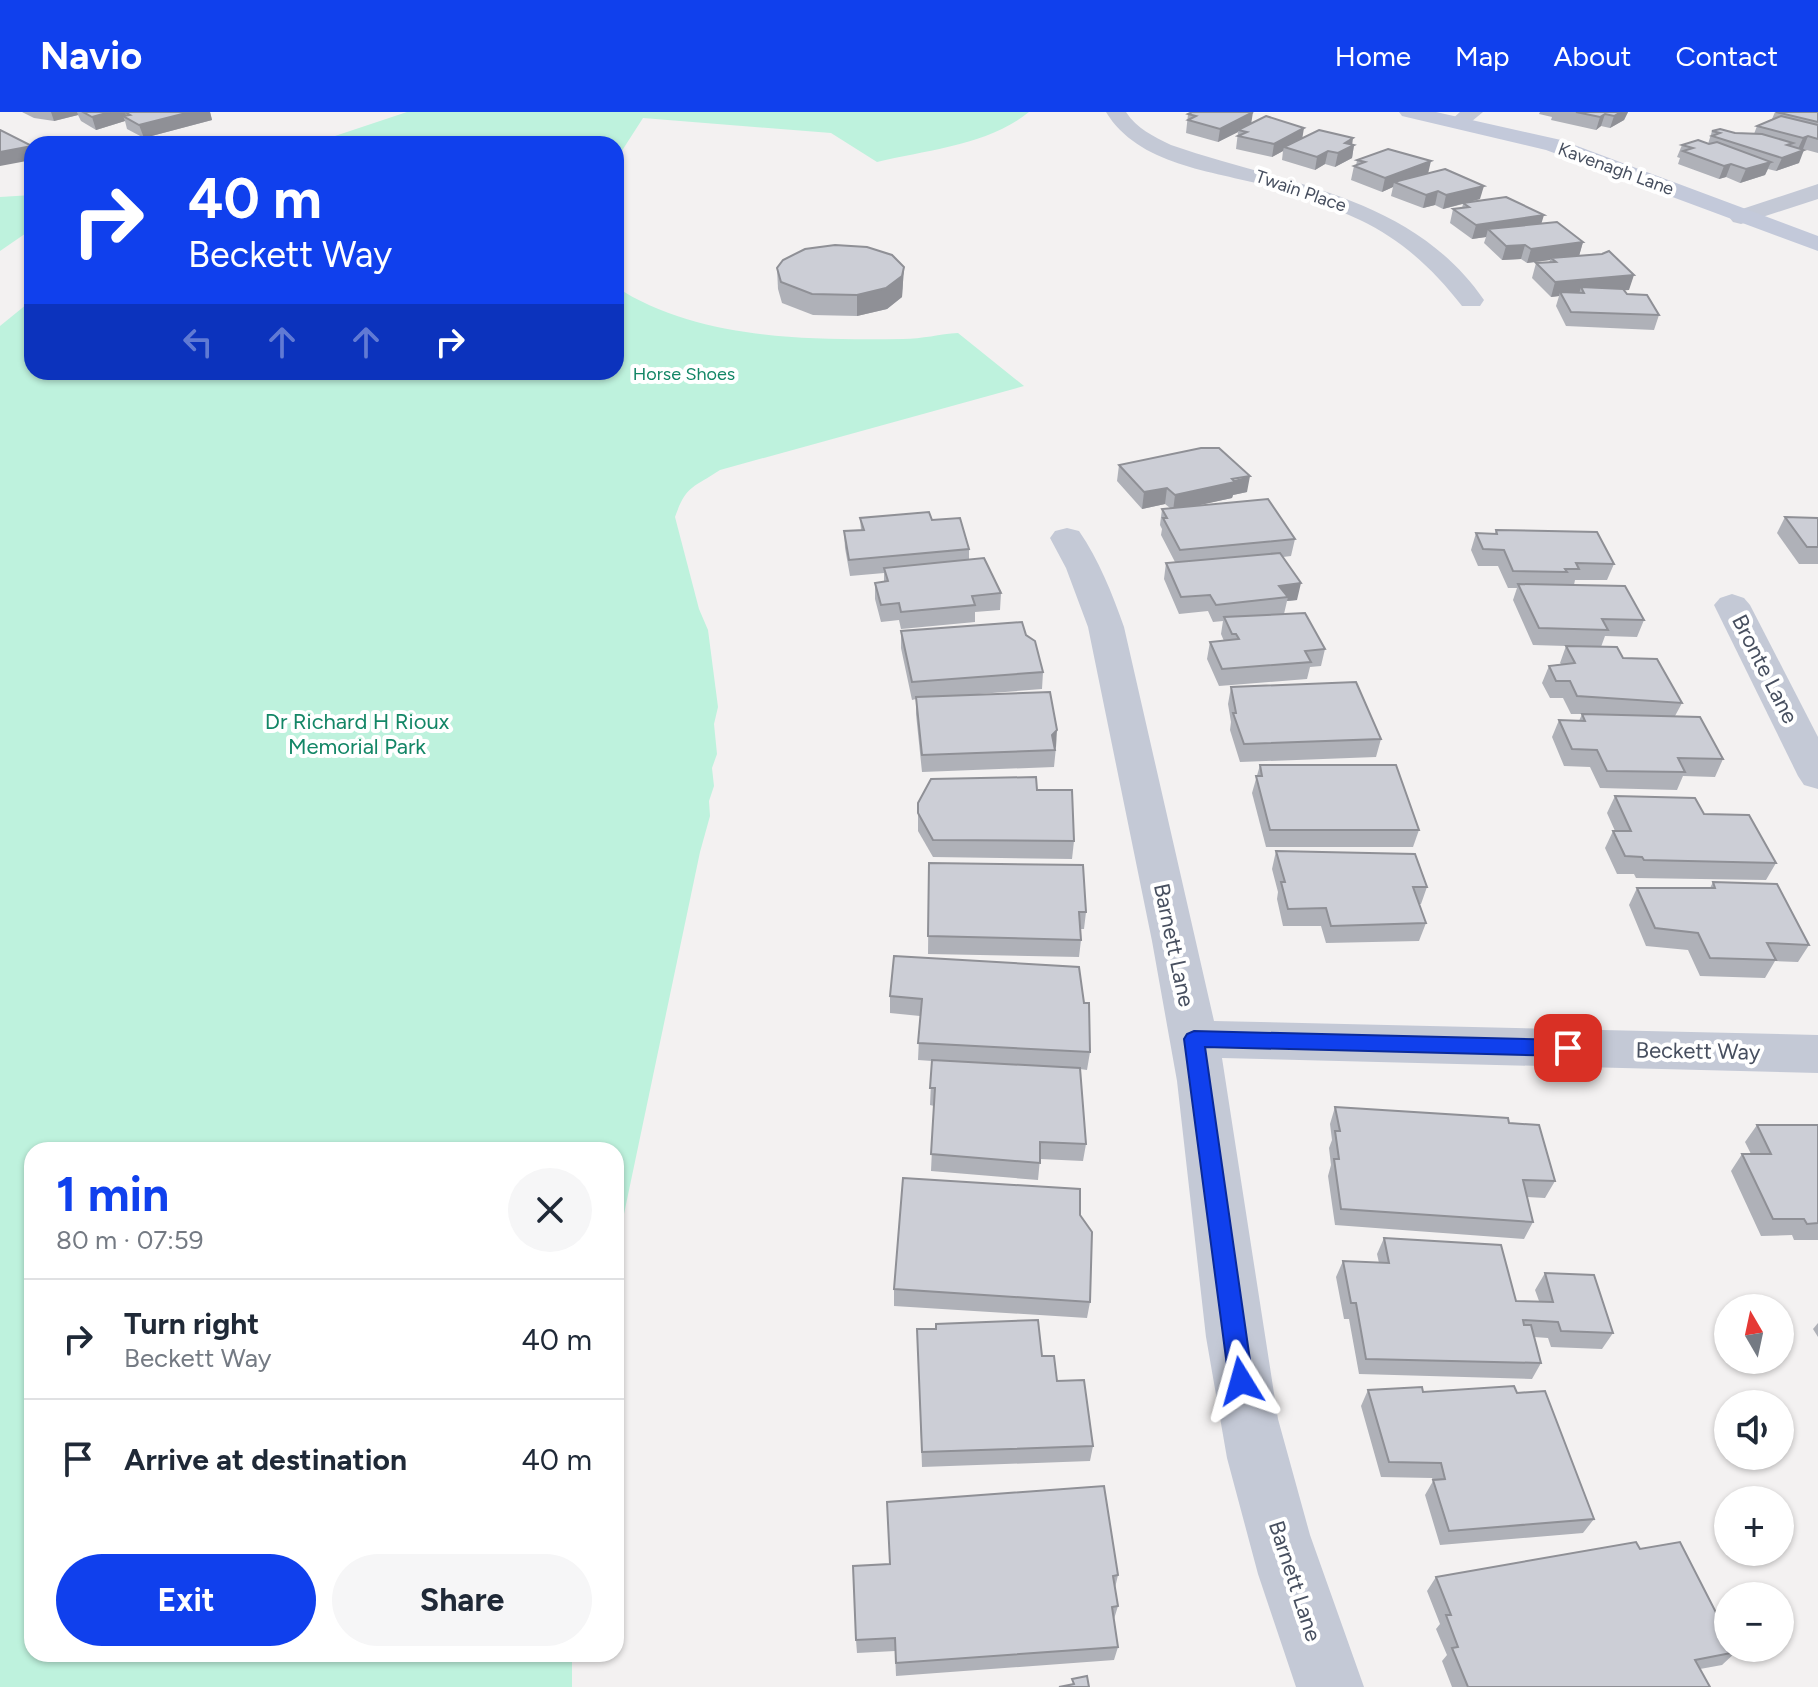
<!DOCTYPE html>
<meta charset="utf-8">
<style>
:root{--surface:#fff;--page:#f6f6f7;--text:#1f2937;--muted:#747a83;--line:#e0e1e3;--accent:#1040ed}
body{margin:0;font-family:Figtree,sans-serif;background:var(--page);color:var(--text);height:100vh;display:flex;flex-direction:column;font-size:30px;white-space:nowrap}
*{box-sizing:border-box;margin:0}
p{font-size:26px;color:var(--muted)}
.icon{flex:none;width:44px;height:44px;fill:none;stroke:currentColor;stroke-width:2;stroke-linecap:round;stroke-linejoin:round}
.map{position:relative;flex:1;overflow:hidden}
.details{position:absolute;left:24px;top:1030px;width:600px;height:520px;display:flex;flex-direction:column;background:var(--surface);border-radius:24px;box-shadow:0 2px 6px #0004}
.details>*{flex:none}
.guide{position:absolute;left:24px;top:24px;width:600px;height:244px;border-radius:24px;box-shadow:0 2px 6px #0004;background:#1040ed;color:#fff;overflow:hidden}
.needle{width:52px;rotate:351deg}
.tools{position:absolute;left:1714px;top:1182px;display:grid;gap:16px}
.tools a{display:grid;place-items:center;width:80px;height:80px;border-radius:50%;background:var(--surface);box-shadow:0 2px 6px #0004;font-size:40px}
.pin{position:absolute;display:grid;place-items:center;width:68px;height:68px;color:#fff;margin:-34px;border-radius:16px;box-shadow:0 4px 12px #0006}
.me{position:absolute;width:88px;margin:-44px;rotate:352deg;stroke-linejoin:round;filter:drop-shadow(0 0 6px #0008)}
.turn{display:flex;align-items:center;gap:28px;height:168px;padding:0 32px;font-size:36px}
.turn .icon{width:104px;height:104px;stroke-width:2.5}
.turn b{display:block;font-size:56px;line-height:68px}
.lanes{display:flex;align-items:center;height:76px;padding:0 32px;background:#0003;justify-content:center;gap:40px;direction:ltr}
.lanes .off{opacity:.35}
.round{display:grid;place-items:center;flex:none;width:84px;height:84px;border-radius:42px;background:var(--page)}
.headline{display:flex;align-items:center;justify-content:space-between;height:136px;padding:0 32px}
h1{font-size:48px;font-weight:700;line-height:60px;color:var(--accent)}
.cta{display:flex;gap:16px;margin-top:auto;padding:16px 32px}
.cta a{flex:1;height:92px;border-radius:48px;background:var(--accent);color:#fff;font-size:32px;font-weight:700;line-height:92px;text-align:center}
.cta a+a{background:var(--page);color:var(--text)}
ul{padding:0;list-style:none}
li{display:flex;align-items:center;gap:24px;height:120px;padding:0 32px;border-top:2px solid var(--line)}
li div{flex:1}
li b{display:block;font-size:30px}
li em{font-style:normal}
header{display:flex;align-items:center;gap:48px;box-sizing:border-box;height:112px;padding:0 40px;background:var(--accent);color:#fff}
header strong{font-size:38px}
nav{display:flex;gap:44px;margin-inline-start:auto;font-size:28px}
.map>svg:first-child{display:block}
</style>
<header>
<strong>Navio</strong>
<nav><a>Home</a><a>Map</a><a>About</a><a>Contact</a></nav>
</header>
<div class="map">
<svg width="1818" height="1575" viewBox="0 0 1818 1575">
<rect width="100%" height="100%" fill="#f3f1f1"/>
<g fill="#bef2dd">
<path d="M407 0H1029C989 33 927 38 877 50L831 21 643 6 616 48V32H311Z"/>
<polygon points="32,83 32,117 0,139 0,85"/>
<path d="M616 175C698 228 808 228 903 227 922 227 940 222 958 221L1024 274 720 358C691 377 686 374 675 405L699 497 708 518 718 595 714 612 717 642 712 656 714 674 709 689 710 704 700 740 616 1140V1038H32V1542H572V1575H0V214L32 188V260H616Z"/>
</g>
<g fill="none" stroke-linecap="round" stroke-linejoin="round">
<g fill="#c4c9d6" fill-rule="evenodd">
<path d="M1106 0H1126C1137 17 1153 24 1171 33 1283 72 1411 82 1484 188L1480 194H1462C1433 157 1402 128 1360 108 1330 94 1299 83 1268 74 1212 59 1138 53 1106 0Z"/>
<polygon points="1460,0 1483,0 1466,14 1452,14 1449,10"/>
<polygon points="1818,72 1818,87 1741,112 1733,110 1729,105 1733,100"/>
<path d="M1067 416 1079 419C1099 448 1112 481 1124 515L1214 909 1818 923V961L1222 946 1278 1307 1310 1423 1364 1575H1296L1258 1462 1227 1346 1206 1225 1177 969 1152 829 1088 515 1066 456 1050 426 1055 419Z"/>
<polygon points="1732,482 1744,486 1750,493 1818,625 1818,677 1804,673 1798,664 1714,493 1720,486"/>
</g>
<polygon fill="#c3c9da" fill-rule="evenodd" points="1399,0 1436,0 1561,28 1818,124 1818,139 1546,38 1402,4"/>
</g>
<g fill="#afb1b8">
<polygon points="22,0 210,0 212,8 144,26 127,17 125,9 96,18 81,9 78,3 54,9 34,6"/>
<polygon points="1540,0 1628,0 1624,8 1610,16 1601,14 1596,18 1551,8 1552,5 1539,2"/>
<polygon points="1775,0 1818,0 1818,41 1803,37 1801,37 1799,51 1776,59 1768,57 1765,63 1740,71 1726,65 1719,67 1678,52 1680,46 1677,45 1682,33 1708,32 1712,19 1754,22 1757,14 1772,7"/>
<polygon points="1188,2 1251,11 1302,26 1354,33 1352,46 1335,55 1325,52 1315,58 1282,48 1283,39 1272,45 1236,37 1238,20 1218,30 1186,21"/>
<polygon points="1357,48 1428,62 1480,87 1469,90 1541,112 1583,130 1579,144 1629,178 1624,178 1627,182 1659,203 1654,218 1566,214 1556,194 1559,184 1551,185 1532,166 1536,151 1549,150 1550,148 1527,151 1521,147 1502,148 1484,131 1486,125 1472,127 1450,111 1453,97 1462,96 1463,92 1443,97 1435,93 1423,96 1391,84 1393,75 1382,80 1351,68 1354,54 1356,54"/>
<polygon points="904,155 902,185 887,197 857,204 813,203 782,191 778,177 777,156"/>
<polygon points="1119,353 1247,380 1233,383 1232,386 1199,393 1295,427 1291,444 1283,445 1297,488 1287,489 1284,502 1325,537 1321,554 1310,555 1307,567 1219,574 1207,547 1210,530 1224,529 1221,522 1223,509 1213,510 1208,499 1179,502 1164,467 1166,451 1175,450 1161,423 1162,417 1160,413 1162,397 1170,396 1165,392 1142,397 1117,369"/>
<polygon points="1785,405 1818,406 1818,452 1799,452 1777,421"/>
<polygon points="860,406 932,408 969,437 969,447 1001,481 1000,498 975,500 975,510 901,517 899,508 881,510 875,487 875,471 884,470 884,461 850,464 845,436 844,419 861,418"/>
<polygon points="1496,418 1614,452 1607,468 1575,468 1574,473 1644,508 1637,525 1605,524 1601,535 1623,546 1682,591 1675,604 1723,647 1715,665 1683,664 1677,678 1600,676 1590,655 1564,654 1552,625 1559,608 1579,609 1582,602 1571,602 1563,586 1550,586 1542,571 1549,554 1561,552 1560,551 1566,534 1533,533 1513,488 1517,476 1508,476 1498,454 1478,454 1471,438 1476,421 1495,422"/>
<polygon points="901,519 1026,523 1043,560 1042,577 966,583 1056,635 1054,655 922,660 916,602 916,587 912,588 901,536"/>
<polygon points="1231,575 1381,627 1376,645 1240,650 1230,618 1231,610 1228,592"/>
<polygon points="1260,653 1419,718 1413,735 1266,735 1252,681"/>
<polygon points="1037,678 1074,729 1072,747 933,745 918,719 918,691"/>
<polygon points="1615,684 1704,702 1776,751 1766,768 1636,766 1634,762 1617,762 1605,736 1613,719 1615,719 1607,701"/>
<polygon points="1276,739 1427,775 1421,792 1419,792 1426,811 1419,829 1326,831 1321,814 1283,814 1277,787 1278,780 1272,757"/>
<polygon points="929,751 1086,800 1084,817 1080,817 1081,828 1079,845 928,842"/>
<polygon points="1713,770 1809,833 1798,850 1775,849 1765,866 1700,864 1688,838 1646,834 1629,793 1637,776 1710,776"/>
<polygon points="894,844 1090,940 1087,958 1080,957 1086,1032 1083,1049 1040,1047 1038,1068 931,1059 934,994 930,993 932,949 918,948 920,904 890,901 890,884"/>
<polygon points="1335,995 1509,1011 1555,1069 1545,1086 1527,1085 1533,1110 1524,1127 1335,1113 1328,1064 1331,1053 1329,1036 1332,1028 1330,1012"/>
<polygon points="1757,1013 1818,1013 1818,1128 1794,1128 1792,1123 1761,1124 1731,1059 1742,1042 1751,1042 1745,1030"/>
<polygon points="1384,1126 1516,1189 1539,1189 1535,1178 1545,1161 1613,1221 1602,1237 1551,1235 1548,1226 1534,1225 1541,1251 1532,1267 1359,1262 1349,1207 1344,1207 1336,1165 1343,1149 1379,1151 1377,1142"/>
<polygon points="894,1177 1090,1190 1087,1206 894,1194"/>
<polygon points="1818,1211 1818,1225 1813,1217"/>
<polygon points="917,1217 1042,1244 1057,1269 1093,1334 1090,1349 922,1355"/>
<polygon points="1368,1278 1423,1280 1517,1281 1594,1407 1583,1421 1440,1433 1425,1383 1433,1369 1432,1366 1381,1365 1361,1294"/>
<polygon points="1640,1437 1736,1540 1722,1553 1700,1557 1710,1575 1452,1575 1442,1549 1447,1543 1436,1517 1440,1512 1427,1479 1436,1465"/>
<polygon points="1118,1463 1115,1476 1118,1494 1114,1507 1118,1535 1114,1548 896,1564 895,1539 857,1541 856,1528"/>
</g>
<g fill="#8f9096">
<polygon points="51,0 77,0 78,3 54,9"/>
<polygon points="110,0 125,0 127,7 123,4 125,9 96,18 92,5"/>
<polygon points="190,0 210,0 212,8 144,26 139,13"/>
<polygon points="1253,0 1251,13 1238,18 1238,20 1218,30 1220,17"/>
<polygon points="1621,0 1628,0 1624,8 1610,16 1614,4"/>
<polygon points="1605,2 1601,14 1596,18 1600,5"/>
<polygon points="1304,16 1302,28 1284,35 1283,39 1272,45 1274,32"/>
<polygon points="1808,24 1803,37 1797,39 1803,26"/>
<polygon points="1353,26 1352,34 1354,33 1352,46 1335,55 1338,41 1345,31"/>
<polygon points="32,34 32,48 0,54 0,40"/>
<polygon points="1804,38 1799,51 1776,59 1782,46"/>
<polygon points="1328,39 1325,52 1315,58 1317,45"/>
<polygon points="1431,49 1428,62 1394,70 1393,75 1382,80 1385,66"/>
<polygon points="1771,50 1765,63 1740,71 1746,57"/>
<polygon points="1731,52 1726,65 1719,67 1724,54"/>
<polygon points="1484,74 1480,87 1443,97 1446,83"/>
<polygon points="1438,79 1435,93 1423,96 1426,83"/>
<polygon points="1544,103 1540,116 1488,117 1486,125 1472,127 1476,113"/>
<polygon points="1583,130 1579,144 1551,146 1550,148 1527,151 1531,137"/>
<polygon points="1525,133 1521,147 1502,148 1506,134"/>
<polygon points="904,155 902,185 887,197 857,204 857,183"/>
<polygon points="1634,163 1629,178 1584,182 1581,175 1579,182 1560,180 1559,184 1551,185 1555,170"/>
<polygon points="1250,364 1247,380 1233,383 1232,386 1173,399 1175,383"/>
<polygon points="1167,376 1165,392 1142,397 1144,380"/>
<polygon points="1301,471 1297,488 1287,489 1288,485 1279,474"/>
<polygon points="1057,618 1056,635 1053,638 1052,623"/>
</g>
<g fill="#ccced6" stroke="#8f9096" stroke-width="2">
<polygon points="83,0 110,0 92,5"/>
<polygon points="125,0 190,0 139,13 123,4 130,3"/>
<polygon points="1192,0 1253,0 1220,17 1188,8 1196,4 1188,2"/>
<polygon points="1576,0 1621,0 1614,4 1605,2 1600,5"/>
<polygon points="1776,0 1818,0 1818,10"/>
<polygon points="1266,4 1304,16 1274,32 1238,24 1247,20 1238,18"/>
<polygon points="1781,4 1818,13 1818,27 1808,24 1803,26 1757,14"/>
<polygon points="1720,17 1735,21 1762,22 1793,31 1787,33 1804,38 1782,46 1712,24 1720,21 1712,19"/>
<polygon points="0,18 32,34 0,40"/>
<polygon points="1319,18 1353,26 1345,31 1354,33 1338,41 1328,39 1317,45 1284,35"/>
<polygon points="1698,28 1709,32 1717,30 1771,50 1746,57 1731,52 1724,54 1683,39 1693,36 1682,33"/>
<polygon points="1388,37 1431,49 1385,66 1354,54 1365,50 1357,48"/>
<polygon points="1445,57 1484,74 1446,83 1438,79 1426,83 1394,70"/>
<polygon points="1506,85 1544,103 1476,113 1453,97 1469,95 1463,91"/>
<polygon points="1557,110 1583,130 1531,137 1525,133 1506,134 1488,117"/>
<polygon points="835,133 867,135 892,143 904,155 902,164 886,176 857,183 812,182 781,170 777,156 783,148 805,137"/>
<polygon points="1609,139 1634,163 1555,170 1536,151 1556,150 1551,146 1602,142"/>
<polygon points="1581,175 1623,177 1627,182 1647,183 1659,203 1571,200 1560,180 1584,181"/>
<polygon points="1201,336 1219,336 1250,364 1232,367 1235,370 1175,383 1167,376 1144,380 1119,353"/>
<polygon points="1268,387 1295,427 1180,438 1163,406 1167,406 1162,397"/>
<polygon points="929,400 932,408 960,406 969,437 849,448 844,419 864,418 860,406"/>
<polygon points="1785,405 1818,406 1818,435 1807,435"/>
<polygon points="1496,418 1597,420 1614,452 1576,451 1579,457 1565,457 1567,460 1513,459 1504,438 1483,437 1476,421 1497,422"/>
<polygon points="1280,441 1301,471 1279,474 1288,485 1216,493 1210,483 1181,485 1166,451"/>
<polygon points="984,446 1001,481 972,484 975,493 901,500 899,491 881,493 875,471 888,469 884,456"/>
<polygon points="1518,472 1625,474 1644,508 1602,507 1608,518 1539,516"/>
<polygon points="1305,501 1325,537 1305,539 1311,550 1222,557 1210,530 1239,527 1236,522 1232,522 1224,505"/>
<polygon points="1022,510 1026,523 1035,529 1043,560 912,570 901,519"/>
<polygon points="1566,534 1617,535 1623,546 1657,547 1682,591 1577,584 1570,569 1556,569 1549,554 1575,551"/>
<polygon points="1356,570 1381,627 1244,632 1233,601 1236,601 1231,575"/>
<polygon points="1050,580 1057,618 1052,623 1055,638 922,643 916,585"/>
<polygon points="1582,602 1700,605 1723,647 1678,646 1685,660 1607,659 1597,638 1572,637 1559,608 1585,609"/>
<polygon points="1260,653 1396,653 1419,718 1270,718 1256,664 1262,664"/>
<polygon points="1036,665 1037,678 1072,678 1074,729 933,728 918,701 918,691 931,667"/>
<polygon points="1615,684 1695,686 1704,702 1749,703 1776,751 1644,748 1642,745 1625,744 1613,719 1631,719"/>
<polygon points="1276,739 1415,742 1427,775 1413,775 1426,811 1331,814 1326,796 1288,797 1281,770 1285,770"/>
<polygon points="929,751 1083,753 1086,800 1079,800 1081,828 928,824"/>
<polygon points="1713,770 1777,772 1809,833 1767,831 1776,848 1710,846 1698,821 1655,816 1637,776 1715,776"/>
<polygon points="894,844 1079,855 1084,891 1089,891 1090,940 918,931 922,887 890,884"/>
<polygon points="932,948 1080,956 1086,1032 1040,1030 1040,1051 931,1042 935,976 930,976"/>
<polygon points="1335,995 1508,1006 1509,1011 1539,1013 1555,1069 1523,1068 1533,1110 1341,1097 1334,1047 1339,1047 1335,1019 1340,1019"/>
<polygon points="1757,1013 1818,1013 1818,1111 1807,1112 1804,1107 1773,1107 1742,1042 1771,1042"/>
<polygon points="903,1066 1080,1077 1080,1103 1092,1120 1090,1190 894,1177"/>
<polygon points="1384,1126 1501,1133 1516,1189 1553,1190 1545,1161 1594,1163 1613,1221 1561,1219 1558,1210 1523,1208 1524,1213 1531,1213 1541,1251 1366,1247 1356,1191 1351,1191 1343,1149 1389,1151"/>
<polygon points="1038,1208 1042,1244 1054,1244 1057,1269 1084,1268 1093,1334 922,1340 917,1217 936,1217 936,1212"/>
<polygon points="1514,1274 1517,1281 1545,1279 1594,1407 1449,1419 1433,1368 1445,1367 1441,1351 1389,1350 1368,1278 1422,1275 1423,1280"/>
<polygon points="1104,1374 1118,1463 1113,1464 1118,1494 1112,1495 1118,1535 896,1551 895,1526 856,1528 853,1454 890,1452 887,1390"/>
<polygon points="1636,1430 1640,1437 1680,1430 1728,1524 1728,1536 1734,1536 1736,1540 1695,1548 1710,1575 1468,1575 1452,1536 1458,1535 1446,1503 1451,1503 1436,1465"/>
<polygon points="1087,1564 1089,1575 1059,1575 1074,1572 1072,1567"/>
</g>
<polygon fill="#1040ed" stroke="#0a2a9a" stroke-width="2" points="1194,919 1568,928 1575,931 1578,936 1575,942 1568,944 1205,935 1253,1269 1250,1277 1241,1281 1232,1277 1229,1269 1184,927 1187,922"/>
<g text-anchor="middle" dominant-baseline="central" stroke-width="8" stroke-linejoin="round" paint-order="stroke">
<g font-size="18" fill="#474f5f" stroke="#fff">
<text transform="translate(1616 57) rotate(20)">Kavenagh Lane</text>
<text transform="translate(1301 79) rotate(19)">Twain Place</text>
</g>
<g font-size="18" fill="#138666" stroke="#fff">
<text x="684" y="262">Horse Shoes</text>
</g>
<g font-size="22" fill="#474f5f" stroke="#fff">
<text transform="translate(1765 557) rotate(63)">Bronte Lane</text>
<text transform="translate(1174 833) rotate(78)">Barnett Lane</text>
<text transform="translate(1698 939) rotate(1)">Beckett Way</text>
<text transform="translate(1295 1469) rotate(72)">Barnett Lane</text>
</g>
<g font-size="22" fill="#138666" stroke="#fff">
<text x="357" y="609">Dr Richard H Rioux<tspan x="357" dy="25">Memorial Park</tspan></text>
</g>
</g>
</svg>
<div class="tools">
<a><svg class="needle" viewBox="-14 -14 28 28"><path d="M0-13l5 13h-10z" fill="#e53935"/><path d="M0 13l5-13h-10z" fill="#747a83"/></svg></a>
<a><svg class="icon" aria-label="sound" viewBox="0 0 24 24"><path d="M4 9h4l5-4v14l-5-4H4zM17 9q2 3 0 6"/></svg></a>
<a>+</a>
<a>−</a>
</div>
<div class="pin" style="left:1568px;top:936px;background:#d93025"><svg class="icon" aria-label="arrive" viewBox="0 0 24 24"><path d="M6 21V4h12l-3 4 3 4H6"/></svg></div>
<svg class="me" style="left:1241px;top:1269px" viewBox="-20 -20 40 40"><path d="M0-17L14 15 0 8-14 15z" fill="#1040ed" stroke="#fff" stroke-width="4"/></svg>
<div class="guide">
<div class="turn"><svg class="icon" aria-label="right" viewBox="0 0 24 24"><path d="M7 20v-9h11M14 6l5 5-5 5"/></svg><div><b>40 m</b>Beckett Way</div></div>
<div class="lanes"><svg class="icon off" aria-label="left" viewBox="0 0 24 24"><path d="M17 20v-9H6M10 6l-5 5 5 5"/></svg><svg class="icon off" aria-label="ahead" viewBox="0 0 24 24"><path d="M12 20V5M6 11l6-6 6 6"/></svg><svg class="icon off" aria-label="ahead" viewBox="0 0 24 24"><path d="M12 20V5M6 11l6-6 6 6"/></svg><svg class="icon" aria-label="right" viewBox="0 0 24 24"><path d="M7 20v-9h11M14 6l5 5-5 5"/></svg></div>
</div>
<section class="details">
<div class="headline"><div><h1>1 min</h1><p>80 m · 07:59</p></div><a class="round"><svg class="icon" aria-label="close" viewBox="0 0 24 24"><path d="M6 6l12 12M18 6L6 18"/></svg></a></div>
<ul>
<li><svg class="icon" aria-label="right" viewBox="0 0 24 24"><path d="M7 20v-9h11M14 6l5 5-5 5"/></svg><div><b>Turn right</b><p>Beckett Way</p></div><em>40 m</em></li>
<li><svg class="icon" aria-label="arrive" viewBox="0 0 24 24"><path d="M6 21V4h12l-3 4 3 4H6"/></svg><div><b>Arrive at destination</b></div><em>40 m</em></li>
</ul>
<div class="cta"><a>Exit</a><a>Share</a></div>
</section>
</div>
